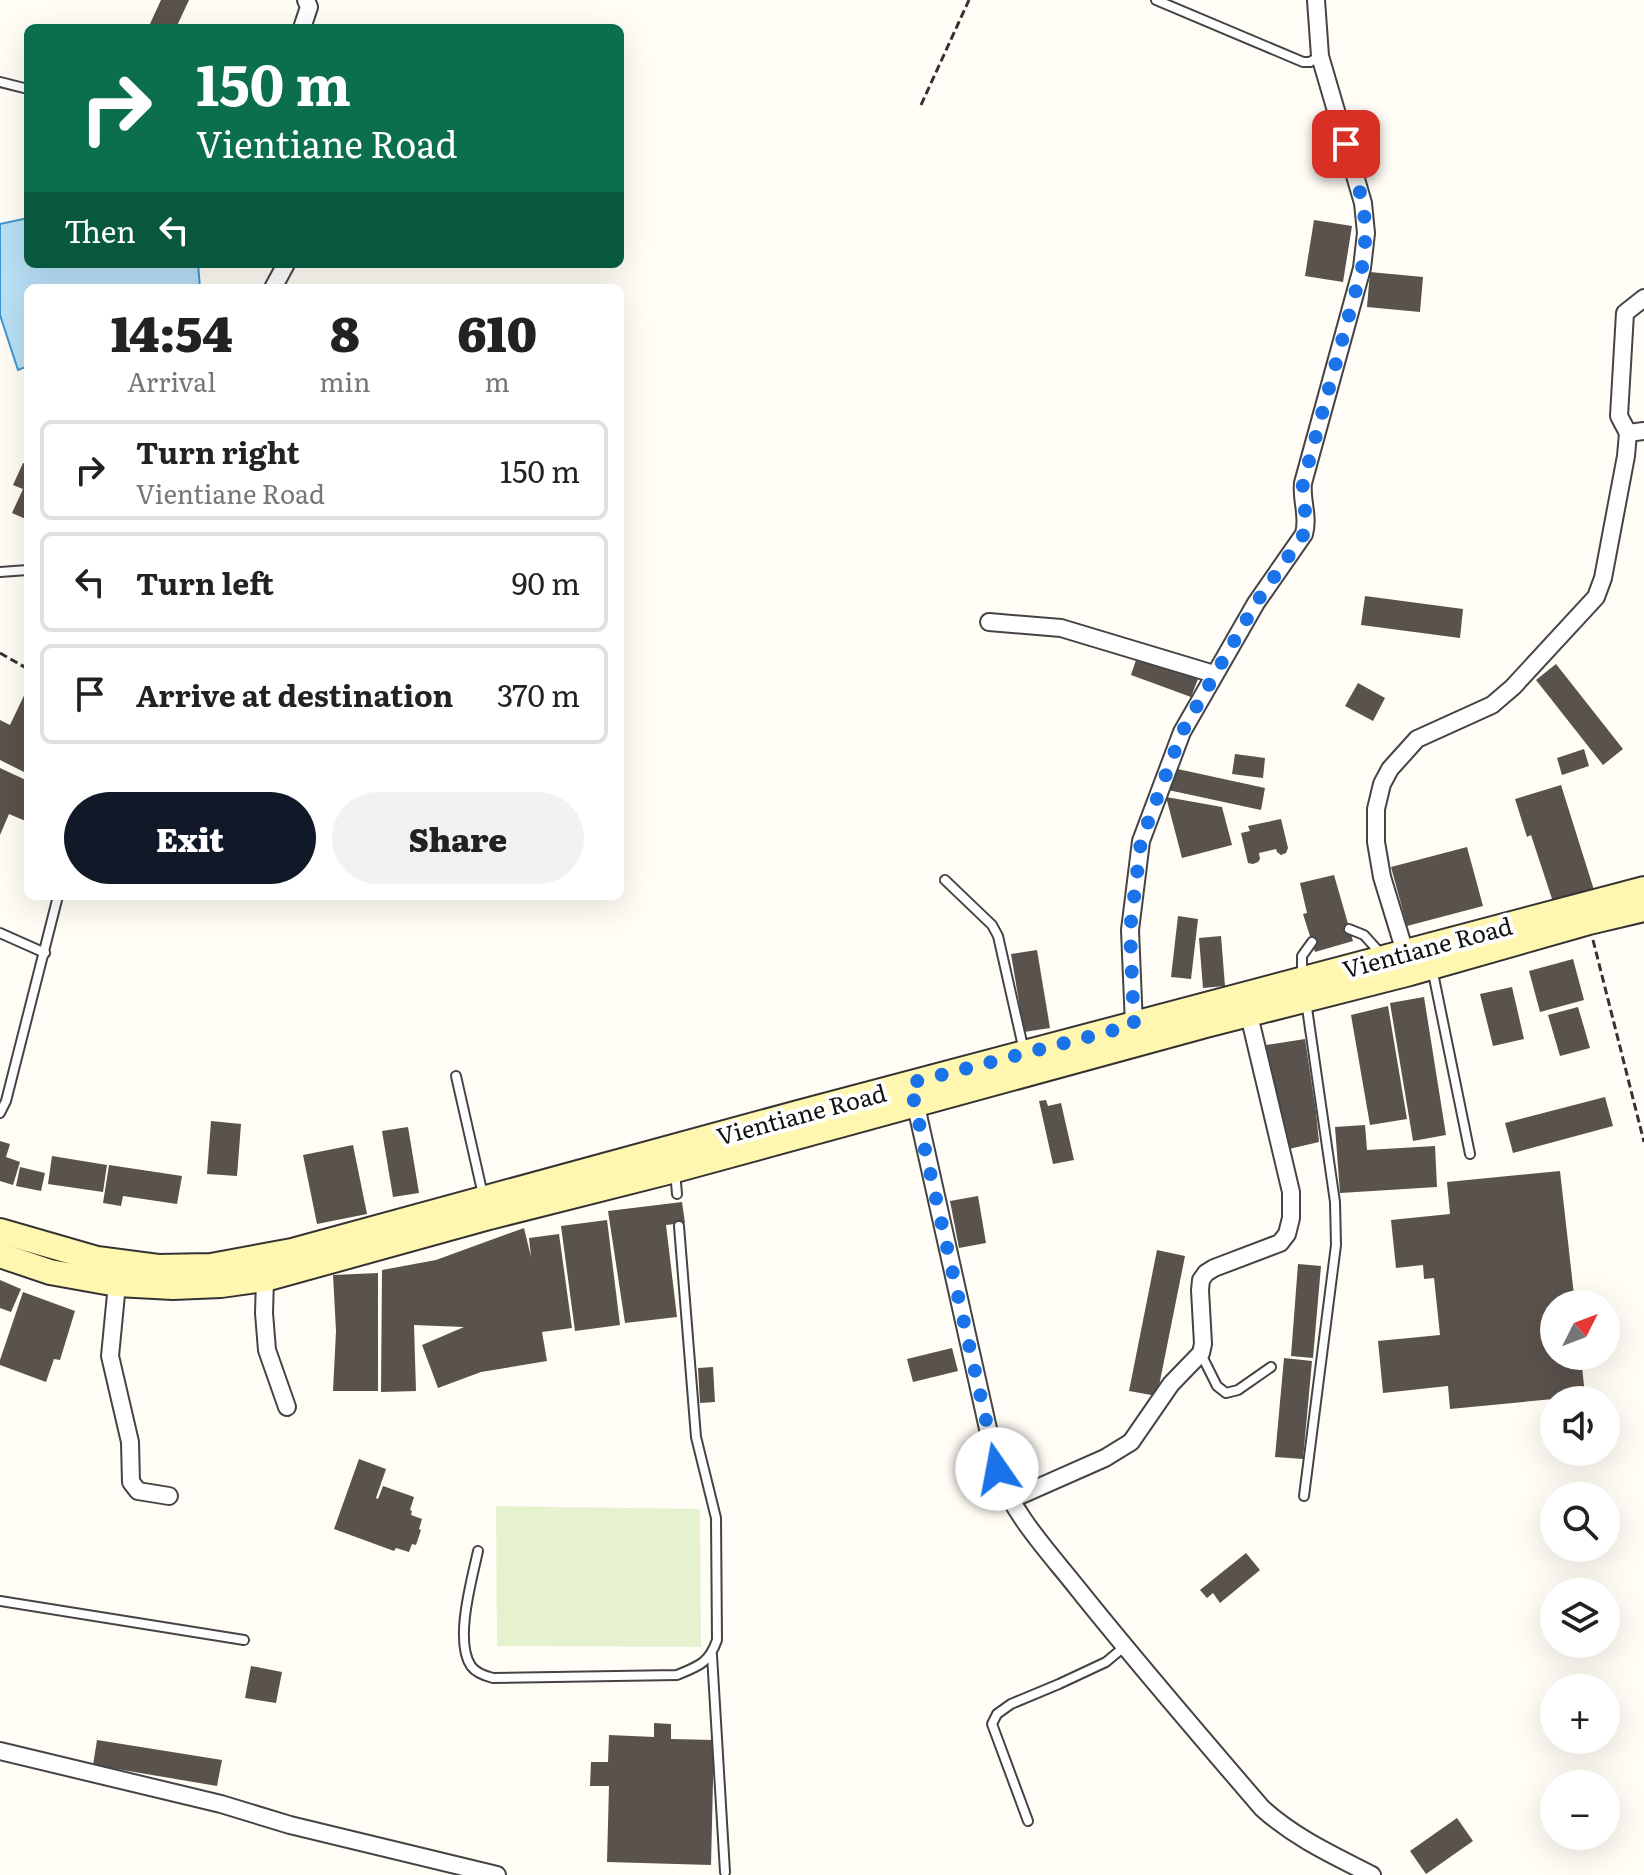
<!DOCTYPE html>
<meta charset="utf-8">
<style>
:root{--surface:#fff;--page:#f2f2f2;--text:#222;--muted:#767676;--line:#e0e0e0;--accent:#111827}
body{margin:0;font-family:Literata,serif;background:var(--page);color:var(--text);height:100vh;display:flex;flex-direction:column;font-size:30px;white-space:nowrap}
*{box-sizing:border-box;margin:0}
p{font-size:26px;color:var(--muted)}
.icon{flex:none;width:44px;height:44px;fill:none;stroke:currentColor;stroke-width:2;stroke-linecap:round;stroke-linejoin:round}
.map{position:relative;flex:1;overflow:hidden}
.sheet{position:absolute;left:24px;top:284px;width:600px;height:616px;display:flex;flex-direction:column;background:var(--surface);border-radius:12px;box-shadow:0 8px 32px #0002}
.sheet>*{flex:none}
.banner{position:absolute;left:24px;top:24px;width:600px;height:244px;border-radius:12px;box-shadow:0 8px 32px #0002;background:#0b6e4f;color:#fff;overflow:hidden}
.needle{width:52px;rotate:48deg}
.tools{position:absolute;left:1540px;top:1290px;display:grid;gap:16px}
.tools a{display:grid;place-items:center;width:80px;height:80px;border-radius:50%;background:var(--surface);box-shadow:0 8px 32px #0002;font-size:40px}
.pin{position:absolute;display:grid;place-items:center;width:68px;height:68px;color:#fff;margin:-34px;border-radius:16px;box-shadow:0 4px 12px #0006}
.me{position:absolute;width:88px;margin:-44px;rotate:348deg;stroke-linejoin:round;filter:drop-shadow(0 0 6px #0008)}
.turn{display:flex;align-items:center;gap:28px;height:168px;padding:0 40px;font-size:36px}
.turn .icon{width:104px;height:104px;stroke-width:2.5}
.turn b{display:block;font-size:56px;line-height:68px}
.then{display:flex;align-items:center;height:76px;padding:0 40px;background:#0003;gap:16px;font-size:30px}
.eta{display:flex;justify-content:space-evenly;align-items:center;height:136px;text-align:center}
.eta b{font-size:48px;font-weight:800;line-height:56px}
.button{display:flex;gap:16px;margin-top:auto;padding:16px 40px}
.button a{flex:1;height:92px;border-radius:48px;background:var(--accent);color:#fff;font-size:32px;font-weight:800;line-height:92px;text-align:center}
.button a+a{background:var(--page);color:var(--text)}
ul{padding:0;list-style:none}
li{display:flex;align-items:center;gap:24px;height:100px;margin:0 16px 12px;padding:0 24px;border:4px solid var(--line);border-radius:12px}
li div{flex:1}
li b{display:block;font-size:30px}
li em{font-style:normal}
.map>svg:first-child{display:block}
</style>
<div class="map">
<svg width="1644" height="1875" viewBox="0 0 1644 1875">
<rect width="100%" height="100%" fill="#fffdf5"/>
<polygon fill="#e6f2cf" points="496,1506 700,1509 701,1647 497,1646"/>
<polygon fill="#b9e0f7" stroke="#3f96cf" stroke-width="2" points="28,218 28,264 198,264 200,288 28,288 28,366 18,370 0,315 0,224"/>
<g fill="#5a524d">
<polygon points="161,0 189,0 176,28 154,28 149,26"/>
<polygon points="1314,220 1352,226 1343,282 1305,276"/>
<polygon points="1370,272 1423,277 1420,312 1367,307"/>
<polygon points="23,463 28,465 28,520 12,513 23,489 13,485"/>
<polygon points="1365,596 1463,609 1460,638 1361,625"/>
<polygon points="1137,657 1198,679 1191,697 1131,675"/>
<polygon points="1556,664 1623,749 1603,765 1536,680"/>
<polygon points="1358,683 1385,698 1373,721 1345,706"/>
<polygon points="28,687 28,767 26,767 24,772 0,760 0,720 10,725"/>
<polygon points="1584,749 1589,766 1562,775 1557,758"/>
<polygon points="1235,754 1265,758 1263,778 1232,774"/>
<polygon points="0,768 28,781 28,822 9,814 0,835"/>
<polygon points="1173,768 1265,788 1261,810 1168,790"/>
<polygon points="1561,785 1594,890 1553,902 1531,835 1527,837 1515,799"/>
<polygon points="1166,797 1222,807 1232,845 1182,858"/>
<polygon points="1281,819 1288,848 1286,853 1281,855 1277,852 1276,849 1259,853 1260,859 1258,862 1253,864 1248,863 1241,833 1250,831 1248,826"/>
<polygon points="1467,847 1483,906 1407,926 1391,867"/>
<polygon points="1334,875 1353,941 1315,952 1303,914 1307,913 1300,883"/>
<polygon points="1178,916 1198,919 1191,979 1171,977"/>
<polygon points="1221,936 1225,986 1203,988 1199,938"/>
<polygon points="1037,950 1050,1028 1024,1032 1011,954"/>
<polygon points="1573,959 1584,1000 1540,1012 1529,971"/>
<polygon points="1512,987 1524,1039 1493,1046 1480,994"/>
<polygon points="1424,997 1446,1135 1413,1141 1390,1003"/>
<polygon points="1388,1006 1407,1119 1370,1125 1351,1015"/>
<polygon points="1578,1007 1590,1048 1560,1056 1548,1015"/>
<polygon points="1305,1039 1316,1112 1319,1142 1289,1149 1275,1096 1266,1045"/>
<polygon points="1605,1097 1613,1126 1513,1153 1505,1123"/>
<polygon points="1046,1100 1048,1106 1061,1103 1074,1160 1053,1164 1039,1101"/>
<polygon points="211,1121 241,1124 237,1176 207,1174"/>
<polygon points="1365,1125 1367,1150 1435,1146 1437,1187 1340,1193 1335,1127"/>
<polygon points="408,1127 419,1193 393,1197 382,1131"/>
<polygon points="0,1141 10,1144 6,1157 20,1162 13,1185 0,1181"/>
<polygon points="353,1145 367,1214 317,1224 303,1155"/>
<polygon points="52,1156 107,1165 103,1192 48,1184"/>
<polygon points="109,1165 182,1176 177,1204 123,1196 121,1206 103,1203"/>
<polygon points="20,1167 45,1173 41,1191 16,1186"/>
<polygon points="1560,1171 1575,1304 1554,1304 1554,1356 1581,1356 1585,1396 1450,1409 1448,1386 1383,1393 1378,1341 1440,1335 1434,1278 1424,1279 1423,1265 1396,1268 1391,1220 1450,1214 1447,1182"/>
<polygon points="978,1196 986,1243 959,1248 950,1201"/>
<polygon points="682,1202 685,1223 666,1225 677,1317 625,1323 608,1211"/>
<polygon points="607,1220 620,1325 575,1331 561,1226"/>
<polygon points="524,1228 531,1257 529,1238 559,1234 572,1328 542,1332 547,1361 481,1372 438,1388 422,1345 464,1327 414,1325 416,1391 381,1392 382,1270 436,1260"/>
<polygon points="1157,1250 1185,1256 1157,1396 1129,1391"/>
<polygon points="1298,1264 1321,1266 1313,1358 1291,1356"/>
<polygon points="378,1273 378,1391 333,1391 336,1331 333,1275"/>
<polygon points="0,1280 21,1289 11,1312 0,1308"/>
<polygon points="23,1292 75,1311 60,1360 54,1359 46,1382 0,1365 0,1360"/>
<polygon points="952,1348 958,1371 913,1382 907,1359"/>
<polygon points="1284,1358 1312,1361 1303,1459 1275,1457"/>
<polygon points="713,1367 715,1402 700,1403 698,1368"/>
<polygon points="359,1459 386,1469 376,1498 378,1499 383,1486 414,1497 410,1510 412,1511 411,1515 422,1519 419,1529 421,1530 416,1545 412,1544 409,1552 396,1548 394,1551 334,1529"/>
<polygon points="1246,1553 1260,1570 1220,1603 1213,1593 1207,1598 1200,1590"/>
<polygon points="251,1666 282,1672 276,1703 245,1698"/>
<polygon points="654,1723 671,1724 671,1739 714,1740 711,1865 607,1862 609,1786 590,1786 591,1762 608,1762 609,1735 654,1737"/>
<polygon points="97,1740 222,1760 217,1786 93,1765"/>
<polygon points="1457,1818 1473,1841 1426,1874 1410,1851"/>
</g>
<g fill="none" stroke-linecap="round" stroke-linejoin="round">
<g stroke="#444" stroke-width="12">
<g id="lane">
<polyline points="1156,0 1303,62 1310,62 1320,56"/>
<polyline points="0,82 28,89"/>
<polyline points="0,572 28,570"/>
<polyline points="945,880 992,925 998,936 1024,1051"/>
<polyline points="1349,929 1364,935 1382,955"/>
<polyline points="0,933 45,953"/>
<polyline points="1432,968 1470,1154"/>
<polyline points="1302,974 1302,956 1312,942"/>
<polyline points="456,1076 483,1195"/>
<polyline points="0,1113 6,1101 58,896"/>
<polyline points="675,1171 677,1194"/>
<polyline points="1201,1354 1217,1386 1226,1393 1238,1390 1271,1367"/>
<polyline points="1304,1496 1336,1245 1335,1202 1306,1001"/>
<path d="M478 1551C472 1579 454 1641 471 1666 476 1673 485 1676 493 1678L677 1675C699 1666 709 1663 717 1640L716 1518 696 1437 679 1226"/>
<polyline points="0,1601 244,1640"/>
<polyline points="712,1655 725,1872"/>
<polyline points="1028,1821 992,1724 997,1714 1011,1704 1059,1684 1106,1662 1124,1647"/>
</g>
</g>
<g stroke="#444" stroke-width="20">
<g id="street">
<polyline points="302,28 309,7 306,0"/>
<polyline points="273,288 286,264"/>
<polyline points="1628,433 1619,416 1625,313 1644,298"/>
<polyline points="989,622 1061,628 1214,674"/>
<polyline points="1405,952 1382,877 1376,842 1376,809 1382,784 1390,769 1417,739 1492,705 1513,687 1596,597 1603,578 1626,456 1628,433 1644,431"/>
<path d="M1134 1025 1130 930 1141 841 1182 732 1256 603 1304 534C1309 516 1301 501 1303 483L1362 268 1366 233 1363 203 1320 56 1316 0"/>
<path d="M914 1097 997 1469C1013 1515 1048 1551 1078 1589 1138 1664 1200 1736 1262 1808 1295 1838 1333 1855 1372 1875"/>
<polyline points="265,1279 264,1313 267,1350 287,1407"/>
<polyline points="117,1284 110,1356 130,1442 131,1482 138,1491 169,1496"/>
<polyline points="1010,1500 1105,1458 1131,1442 1171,1384 1201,1353 1203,1344 1200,1290 1201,1280 1206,1273 1214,1268 1280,1243 1287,1234 1291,1218 1291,1192 1249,1015"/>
<polyline points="0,1751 221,1804 290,1825 497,1875"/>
</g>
</g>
<g stroke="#333" stroke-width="28">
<g id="secondary">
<polyline points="0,1231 97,1259 158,1267 211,1266 292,1251 798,1113 1644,889"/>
<polyline points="0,1255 50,1272 117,1284 173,1287 221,1285 265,1279 489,1217 675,1170 1206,1025 1410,973 1589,922 1644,909"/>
</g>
</g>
<g stroke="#333" stroke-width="3" stroke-dasharray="8 4" stroke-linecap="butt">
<polyline points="921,105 969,0"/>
<polyline points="0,653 28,669"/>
<polyline points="1593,940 1644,1142"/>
</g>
<use href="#lane" stroke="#fff" stroke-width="8"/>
<use href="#street" stroke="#fff" stroke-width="16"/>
<use href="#secondary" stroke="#fff6b0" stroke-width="24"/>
</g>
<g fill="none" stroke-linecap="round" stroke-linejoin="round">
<path stroke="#1a73e8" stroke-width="14" stroke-dasharray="0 25.2" d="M997 1469 910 1083 1134 1025 1130 930 1141 841 1182 732 1256 603 1304 534C1309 516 1301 501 1303 483L1362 268 1366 233 1363 203 1346 144"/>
</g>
<g text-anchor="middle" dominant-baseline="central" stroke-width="8" stroke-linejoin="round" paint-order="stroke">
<g font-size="24" fill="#111" stroke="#fff">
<text transform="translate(1427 946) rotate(-15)">Vientiane Road</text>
<text transform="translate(801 1113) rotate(-15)">Vientiane Road</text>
</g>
</g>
</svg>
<div class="tools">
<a><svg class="needle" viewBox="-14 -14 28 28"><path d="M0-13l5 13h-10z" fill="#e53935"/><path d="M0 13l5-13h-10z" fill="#767676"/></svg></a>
<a><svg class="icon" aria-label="sound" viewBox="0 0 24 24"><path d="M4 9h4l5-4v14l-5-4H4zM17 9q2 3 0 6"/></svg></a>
<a><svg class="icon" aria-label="search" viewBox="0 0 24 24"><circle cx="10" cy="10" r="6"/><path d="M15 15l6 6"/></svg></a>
<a><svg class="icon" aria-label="layers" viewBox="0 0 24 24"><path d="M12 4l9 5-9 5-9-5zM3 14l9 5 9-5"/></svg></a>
<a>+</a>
<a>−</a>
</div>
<div class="pin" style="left:1346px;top:144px;background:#d93025"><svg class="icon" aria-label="arrive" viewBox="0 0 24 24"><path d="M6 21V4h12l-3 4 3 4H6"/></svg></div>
<svg class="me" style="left:997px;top:1469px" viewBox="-20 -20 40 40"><circle r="19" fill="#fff"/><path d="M0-13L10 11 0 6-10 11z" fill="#1a73e8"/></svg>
<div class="banner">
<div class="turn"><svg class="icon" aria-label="right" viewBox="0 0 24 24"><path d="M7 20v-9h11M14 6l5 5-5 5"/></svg><div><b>150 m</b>Vientiane Road</div></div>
<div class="then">Then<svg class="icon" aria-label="left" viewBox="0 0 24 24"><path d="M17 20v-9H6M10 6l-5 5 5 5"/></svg></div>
</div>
<section class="sheet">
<div class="eta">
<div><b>14:54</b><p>Arrival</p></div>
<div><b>8</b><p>min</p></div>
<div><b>610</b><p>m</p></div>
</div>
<ul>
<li><svg class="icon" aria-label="right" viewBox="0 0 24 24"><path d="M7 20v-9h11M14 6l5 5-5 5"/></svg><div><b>Turn right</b><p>Vientiane Road</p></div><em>150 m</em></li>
<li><svg class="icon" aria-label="left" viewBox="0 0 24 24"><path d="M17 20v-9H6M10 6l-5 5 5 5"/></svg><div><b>Turn left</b></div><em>90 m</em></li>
<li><svg class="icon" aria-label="arrive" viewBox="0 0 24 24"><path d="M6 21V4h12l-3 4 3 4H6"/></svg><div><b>Arrive at destination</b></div><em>370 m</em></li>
</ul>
<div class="button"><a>Exit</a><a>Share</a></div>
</section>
</div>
